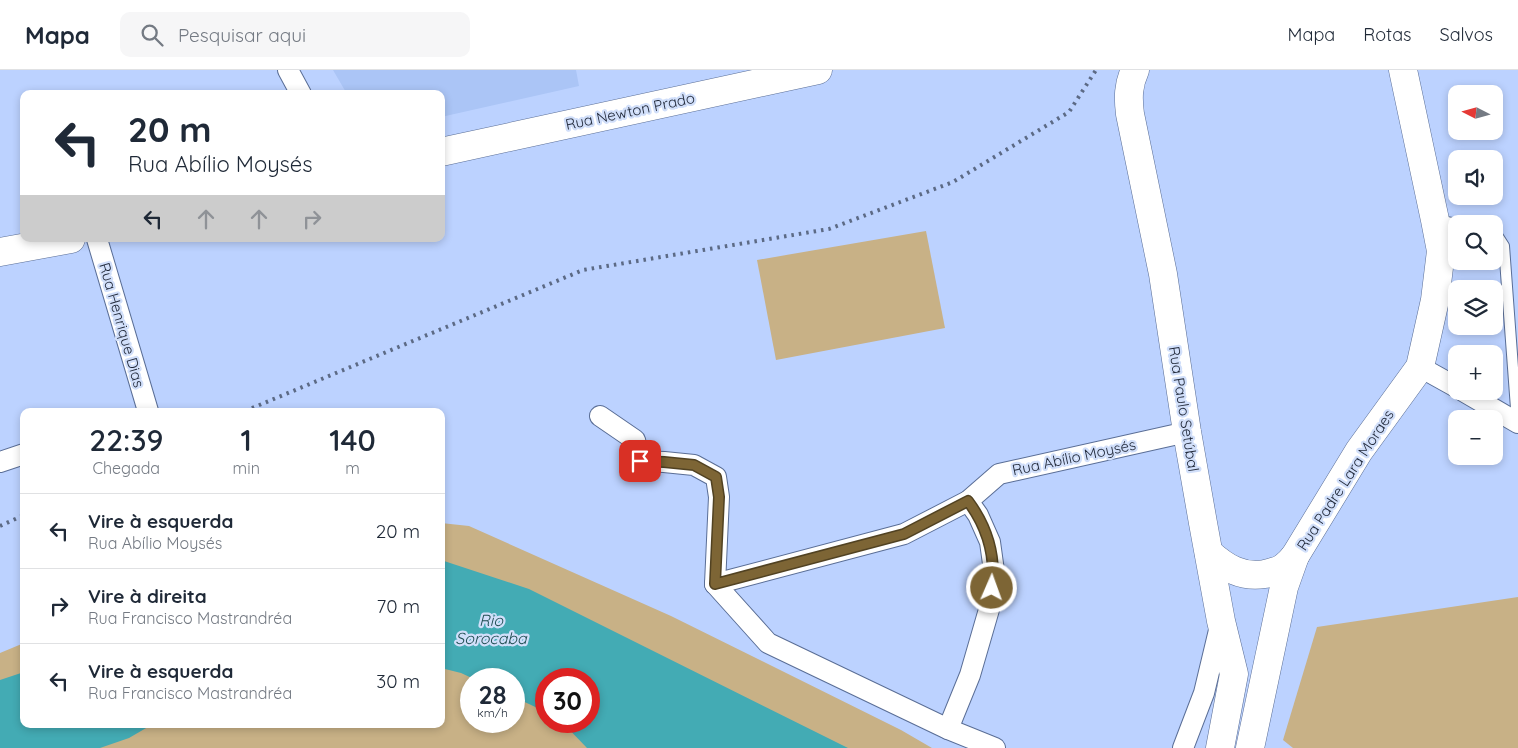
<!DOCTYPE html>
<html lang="pt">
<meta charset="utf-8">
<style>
:root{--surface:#fff;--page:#f6f6f7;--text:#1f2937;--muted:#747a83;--line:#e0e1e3}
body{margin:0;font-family:Quicksand,sans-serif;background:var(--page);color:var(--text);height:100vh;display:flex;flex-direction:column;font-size:19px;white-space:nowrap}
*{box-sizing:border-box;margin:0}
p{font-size:16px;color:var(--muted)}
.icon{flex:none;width:28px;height:28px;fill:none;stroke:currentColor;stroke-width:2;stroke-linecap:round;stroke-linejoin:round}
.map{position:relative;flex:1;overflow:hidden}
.details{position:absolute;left:20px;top:338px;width:425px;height:320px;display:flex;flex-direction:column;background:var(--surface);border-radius:10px;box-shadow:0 2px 8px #0003}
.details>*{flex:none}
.hud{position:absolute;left:20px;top:20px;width:425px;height:152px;border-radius:10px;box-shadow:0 2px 8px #0003;background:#fff;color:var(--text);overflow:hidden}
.needle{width:32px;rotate:276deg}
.controls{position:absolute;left:1448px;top:15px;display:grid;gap:10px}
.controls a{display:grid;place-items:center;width:55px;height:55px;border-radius:10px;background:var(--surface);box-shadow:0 2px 8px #0003;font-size:25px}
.speed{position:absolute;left:460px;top:598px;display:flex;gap:10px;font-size:25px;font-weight:700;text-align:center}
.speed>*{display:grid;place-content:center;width:65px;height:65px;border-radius:50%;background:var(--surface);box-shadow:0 2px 8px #0003;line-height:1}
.speed small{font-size:12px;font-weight:400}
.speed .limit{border:8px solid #d22;background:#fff;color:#111}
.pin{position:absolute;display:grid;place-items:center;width:42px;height:42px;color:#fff;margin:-21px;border-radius:10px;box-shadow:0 2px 8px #0006}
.me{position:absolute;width:55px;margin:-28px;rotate:2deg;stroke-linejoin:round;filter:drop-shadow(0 0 4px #0008)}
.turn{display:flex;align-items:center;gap:18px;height:105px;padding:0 25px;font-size:22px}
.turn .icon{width:65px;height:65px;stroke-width:2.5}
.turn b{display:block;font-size:35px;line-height:42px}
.lanes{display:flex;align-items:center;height:48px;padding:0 25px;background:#0003;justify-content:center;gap:25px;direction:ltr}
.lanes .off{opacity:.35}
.eta{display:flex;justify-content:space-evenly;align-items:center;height:85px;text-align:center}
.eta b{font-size:30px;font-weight:600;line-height:35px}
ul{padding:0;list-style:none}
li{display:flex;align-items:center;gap:15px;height:75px;padding:0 25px;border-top:1px solid var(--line)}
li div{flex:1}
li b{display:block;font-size:19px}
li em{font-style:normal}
header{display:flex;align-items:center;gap:30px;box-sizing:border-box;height:70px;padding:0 25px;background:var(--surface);border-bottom:1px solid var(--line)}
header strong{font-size:24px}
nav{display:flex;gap:28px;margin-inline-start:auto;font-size:18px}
.search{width:350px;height:45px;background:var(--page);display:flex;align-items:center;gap:12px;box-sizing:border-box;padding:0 18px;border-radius:10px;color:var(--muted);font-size:19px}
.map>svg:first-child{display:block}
</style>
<header>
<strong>Mapa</strong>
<div class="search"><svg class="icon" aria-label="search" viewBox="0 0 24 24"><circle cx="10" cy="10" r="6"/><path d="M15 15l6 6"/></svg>Pesquisar aqui</div>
<nav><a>Mapa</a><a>Rotas</a><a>Salvos</a></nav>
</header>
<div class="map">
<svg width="1518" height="678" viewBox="0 0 1518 678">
<rect width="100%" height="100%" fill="#bcd2ff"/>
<polygon fill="#abc5f6" points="333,0 576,0 579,16 441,47 441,24 347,24"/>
<g fill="#c8b186" fill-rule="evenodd">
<polygon points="926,161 945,258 776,290 757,190"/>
<path d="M441 453 469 456 671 546 901 660 932 678H0V583L24 573V654H441ZM471 609H514V651H471ZM546 609H589V651H546Z"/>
<polygon points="1518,527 1518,678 1293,678 1283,670 1317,557"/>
</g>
<g fill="#43abb4">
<polygon points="441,490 529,519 848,678 587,678 561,651 589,651 589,609 546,609 546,642 514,627 514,609 474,609 461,603 441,598"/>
<polygon points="24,602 24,654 153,654 129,668 100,678 0,678 0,610"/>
</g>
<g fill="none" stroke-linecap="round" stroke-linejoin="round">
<g stroke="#5a6e96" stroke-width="12">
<g id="service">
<polyline points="1436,150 1457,154"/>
<polyline points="1494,163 1497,165 1504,176 1517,352"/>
</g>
</g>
<g stroke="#5a6e96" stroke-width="22">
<g id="minor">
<polyline points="288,0 301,24"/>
<polyline points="97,169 148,341"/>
<polyline points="1420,297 1456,317"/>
<polyline points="1463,321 1518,353"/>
<polyline points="600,346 635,370 640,391 664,392 694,395 716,407 719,427 715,514"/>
<polyline points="0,392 24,384"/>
<polyline points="715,514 904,464 968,431 999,404 1187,362"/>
<polyline points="715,514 768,573 948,659 995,678"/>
<polyline points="948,659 970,605 990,536 994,501 990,472 978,445 968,431"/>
<polyline points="1183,678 1204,623 1220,556"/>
</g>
</g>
<g stroke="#5a6e96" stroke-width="29">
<g id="secondary">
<path d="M1135 0C1128 15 1128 28 1130 44L1163 204 1187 362 1203 453 1221 551 1234 604 1220 678"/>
<polyline points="441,82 818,0"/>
<polyline points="0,182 71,169"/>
<path d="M1209 483C1226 498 1242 508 1265 504 1272 502 1279 501 1284 497 1288 494 1292 490 1295 486"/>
<polyline points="1250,678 1284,517 1295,486 1359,381 1420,297 1435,230 1441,181 1435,150 1403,0"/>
</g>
</g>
<use href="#service" stroke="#fff" stroke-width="10"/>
<use href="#minor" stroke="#fff" stroke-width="20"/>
<use href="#secondary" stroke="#fff" stroke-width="28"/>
<g stroke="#5c6a85" stroke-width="4" stroke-dasharray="2.5 5" stroke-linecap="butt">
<polyline points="245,341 583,200 829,159 953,112 1069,42 1096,0"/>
<polyline points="0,456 24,445"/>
</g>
</g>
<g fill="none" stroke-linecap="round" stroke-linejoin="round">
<g stroke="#514222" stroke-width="12">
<path id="route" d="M640 391 664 392 694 395 716 407 719 427 715 514 904 464 968 431C988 458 996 486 992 518"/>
</g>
<use href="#route" stroke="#7d6535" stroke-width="9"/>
</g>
<g text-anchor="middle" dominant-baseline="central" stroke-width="4.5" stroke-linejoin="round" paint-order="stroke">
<g font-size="15" fill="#222a3b" stroke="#d1dffa">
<text transform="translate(630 41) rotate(-12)">Rua Newton Prado</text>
<text transform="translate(122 255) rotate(74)">Rua Henrique Dias</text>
<text transform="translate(1184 339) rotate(81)">Rua Paulo Setúbal</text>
<text transform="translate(1074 387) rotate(-12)">Rua Abílio Moysés</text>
<text transform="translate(1345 410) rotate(-57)">Rua Padre Lara Moraes</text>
</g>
<g font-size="16" font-style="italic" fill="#204e52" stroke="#d1dffa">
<text x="491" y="550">Rio<tspan x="491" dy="18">Sorocaba</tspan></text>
</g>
</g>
</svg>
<div class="controls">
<a><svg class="needle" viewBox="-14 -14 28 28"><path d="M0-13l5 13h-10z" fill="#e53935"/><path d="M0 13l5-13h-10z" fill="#747a83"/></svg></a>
<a><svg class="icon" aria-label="sound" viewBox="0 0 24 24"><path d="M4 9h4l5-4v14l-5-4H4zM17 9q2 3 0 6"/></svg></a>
<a><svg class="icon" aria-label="search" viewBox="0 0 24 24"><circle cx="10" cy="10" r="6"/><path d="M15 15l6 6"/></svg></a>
<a><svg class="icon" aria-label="layers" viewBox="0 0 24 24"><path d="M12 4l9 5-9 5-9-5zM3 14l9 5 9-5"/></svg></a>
<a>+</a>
<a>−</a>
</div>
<div class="speed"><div>28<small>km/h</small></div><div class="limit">30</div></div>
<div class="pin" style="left:640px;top:391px;background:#d93025"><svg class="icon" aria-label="arrive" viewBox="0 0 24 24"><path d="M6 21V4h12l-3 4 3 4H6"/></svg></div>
<svg class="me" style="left:992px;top:518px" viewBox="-20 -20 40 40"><circle r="17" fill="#7d6535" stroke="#fff" stroke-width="3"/><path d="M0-11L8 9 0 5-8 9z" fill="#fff"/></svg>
<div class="hud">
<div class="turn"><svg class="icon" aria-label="left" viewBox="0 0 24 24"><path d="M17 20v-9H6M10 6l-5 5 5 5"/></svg><div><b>20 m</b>Rua Abílio Moysés</div></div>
<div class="lanes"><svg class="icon" aria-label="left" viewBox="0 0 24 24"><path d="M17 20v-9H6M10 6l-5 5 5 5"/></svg><svg class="icon off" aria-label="ahead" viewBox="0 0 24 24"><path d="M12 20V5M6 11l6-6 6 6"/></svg><svg class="icon off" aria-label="ahead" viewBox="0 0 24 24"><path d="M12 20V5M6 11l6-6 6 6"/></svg><svg class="icon off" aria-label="right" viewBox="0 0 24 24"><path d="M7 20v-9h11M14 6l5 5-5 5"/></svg></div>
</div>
<section class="details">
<div class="eta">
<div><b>22:39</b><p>Chegada</p></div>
<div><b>1</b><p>min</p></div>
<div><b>140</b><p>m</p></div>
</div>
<ul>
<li><svg class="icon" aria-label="left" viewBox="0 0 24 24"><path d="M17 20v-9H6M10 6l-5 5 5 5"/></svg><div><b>Vire à esquerda</b><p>Rua Abílio Moysés</p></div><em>20 m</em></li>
<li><svg class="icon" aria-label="right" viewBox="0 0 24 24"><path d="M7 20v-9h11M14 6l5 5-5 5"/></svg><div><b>Vire à direita</b><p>Rua Francisco Mastrandréa</p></div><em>70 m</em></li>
<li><svg class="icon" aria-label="left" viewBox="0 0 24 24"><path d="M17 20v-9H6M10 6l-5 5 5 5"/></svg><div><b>Vire à esquerda</b><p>Rua Francisco Mastrandréa</p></div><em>30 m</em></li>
</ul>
</section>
</div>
